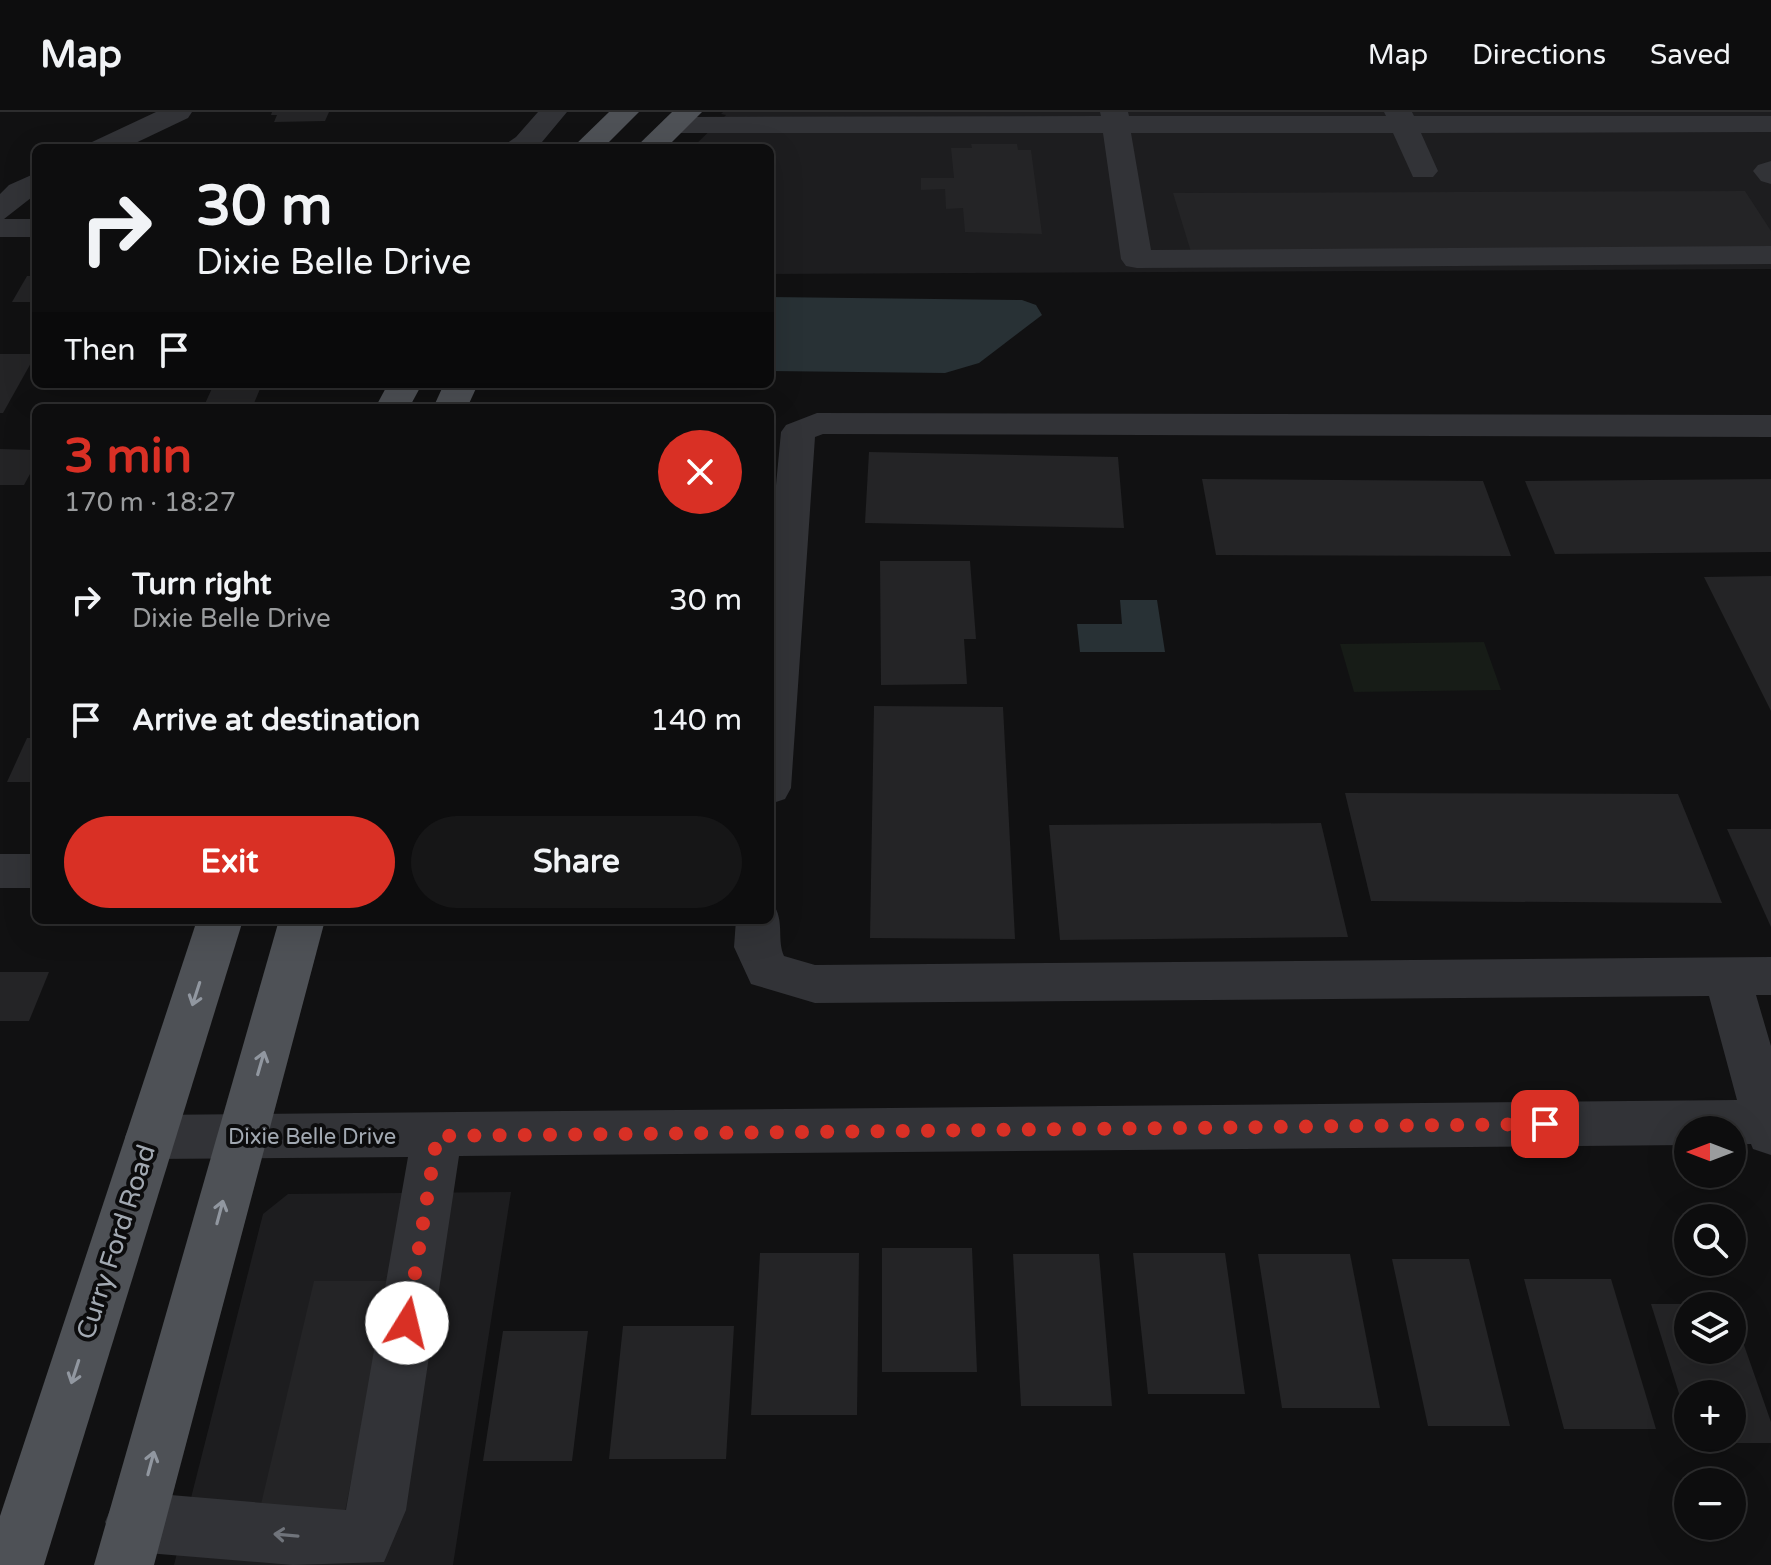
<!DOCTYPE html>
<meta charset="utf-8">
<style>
:root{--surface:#0d0d0e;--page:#161617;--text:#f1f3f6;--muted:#9a9c9e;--line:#2d2d2e;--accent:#d93025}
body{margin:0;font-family:"Varela Round",sans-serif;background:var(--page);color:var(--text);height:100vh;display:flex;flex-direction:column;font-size:30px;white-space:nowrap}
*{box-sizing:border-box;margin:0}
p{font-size:26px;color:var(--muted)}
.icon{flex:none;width:44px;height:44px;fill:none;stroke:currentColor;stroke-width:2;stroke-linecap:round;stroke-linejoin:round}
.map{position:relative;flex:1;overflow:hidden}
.sheet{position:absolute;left:32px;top:292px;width:742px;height:520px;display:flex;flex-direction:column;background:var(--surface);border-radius:12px;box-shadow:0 8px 32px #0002,0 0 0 2px var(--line)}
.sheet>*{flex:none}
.top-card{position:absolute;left:32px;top:32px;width:742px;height:244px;border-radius:12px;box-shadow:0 8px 32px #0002,0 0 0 2px var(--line);background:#0d0d0e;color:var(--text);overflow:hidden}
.needle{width:52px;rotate:270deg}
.buttons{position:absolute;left:1674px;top:1004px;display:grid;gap:16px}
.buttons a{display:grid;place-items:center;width:72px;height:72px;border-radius:50%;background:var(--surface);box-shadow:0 8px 32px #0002,0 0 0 2px var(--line);font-size:40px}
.pin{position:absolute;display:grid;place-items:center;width:68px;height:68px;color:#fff;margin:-34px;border-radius:16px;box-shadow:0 4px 12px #0006}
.me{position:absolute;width:88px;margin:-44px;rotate:9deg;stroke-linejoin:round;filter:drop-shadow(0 0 6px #0008)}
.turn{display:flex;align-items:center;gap:28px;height:168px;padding:0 32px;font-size:36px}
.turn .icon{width:104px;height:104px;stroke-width:2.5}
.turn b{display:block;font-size:56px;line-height:68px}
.then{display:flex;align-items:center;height:76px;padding:0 32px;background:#0003;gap:16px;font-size:30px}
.round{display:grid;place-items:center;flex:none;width:84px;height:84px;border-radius:42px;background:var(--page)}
.head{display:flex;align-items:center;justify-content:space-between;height:136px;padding:0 32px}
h1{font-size:48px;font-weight:700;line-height:60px;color:var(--accent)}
.cta{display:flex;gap:16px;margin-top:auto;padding:16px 32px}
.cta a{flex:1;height:92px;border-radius:48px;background:var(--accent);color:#fff;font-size:32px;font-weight:700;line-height:92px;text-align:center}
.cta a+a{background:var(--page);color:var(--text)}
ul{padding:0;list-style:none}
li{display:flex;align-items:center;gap:24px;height:120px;padding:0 32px}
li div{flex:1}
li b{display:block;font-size:30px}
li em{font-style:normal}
header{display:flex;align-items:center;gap:48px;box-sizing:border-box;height:112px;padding:0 40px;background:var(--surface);border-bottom:2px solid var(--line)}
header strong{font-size:38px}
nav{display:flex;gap:44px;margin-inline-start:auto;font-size:28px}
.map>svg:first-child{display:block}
</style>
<header>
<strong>Map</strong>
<nav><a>Map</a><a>Directions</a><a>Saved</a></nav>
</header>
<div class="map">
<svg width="1771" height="1453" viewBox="0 0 1771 1453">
<rect width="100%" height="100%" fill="#111112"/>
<g fill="#1d1d1f">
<polygon points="723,0 1771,0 1771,157 770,162 770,36 692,36 726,3 721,2"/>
<polygon points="511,1080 453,1453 174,1453 263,1102 288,1082"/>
</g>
<polygon fill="#171c17" points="1484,530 1501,578 1354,580 1340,532"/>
<g fill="#283135">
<polygon points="770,185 1022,188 1036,193 1042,203 979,251 945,261 770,259"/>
<polygon points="1120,488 1157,488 1165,540 1080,540 1077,512 1122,512"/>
</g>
<g fill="#242426">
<polygon points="272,0 329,0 325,9 274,10 277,3 271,3"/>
<polygon points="971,32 1017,32 1018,38 1031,38 1042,122 965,120 963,96 946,97 945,77 921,78 921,66 954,66 951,36 972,36"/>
<polygon points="1745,79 1771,119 1771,138 1191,140 1173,81"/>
<polygon points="27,164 36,164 36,190 12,190"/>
<polygon points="0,242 36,242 3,301 0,301"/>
<polygon points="214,272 262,272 252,296 203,296"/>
<polygon points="0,337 36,338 36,351 24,373 0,373"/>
<polygon points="869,340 1118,345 1124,416 865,411"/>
<polygon points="1202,367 1483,369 1511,444 1216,443"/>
<polygon points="1771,367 1771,440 1555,442 1525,369"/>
<polygon points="880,449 970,449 976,527 964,527 967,572 881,573"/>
<polygon points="1771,464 1771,599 1704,465"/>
<polygon points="874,594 1003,595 1015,827 870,826"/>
<polygon points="27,626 36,626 36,670 7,670"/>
<polygon points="1345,681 1678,682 1722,791 1371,789"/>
<polygon points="1321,711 1348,825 1060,828 1049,713"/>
<polygon points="1727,717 1771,717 1771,815"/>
<polygon points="0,860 49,860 29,909 0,909"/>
<polygon points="882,1136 972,1136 977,1260 882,1260"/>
<polygon points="760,1141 859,1141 857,1303 751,1303"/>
<polygon points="1133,1141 1225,1141 1245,1282 1148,1282"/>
<polygon points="1013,1142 1099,1142 1112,1294 1021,1294"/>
<polygon points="1258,1142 1350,1142 1380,1296 1282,1296"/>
<polygon points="1392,1147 1469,1147 1510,1314 1428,1314"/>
<polygon points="1524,1167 1611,1167 1656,1317 1564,1317"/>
<polygon points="314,1169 392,1169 343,1409 257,1409"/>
<polygon points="1651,1192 1688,1192 1688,1238 1732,1238 1732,1199 1771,1310 1771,1331 1695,1331 1693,1326 1732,1326 1732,1282 1688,1282 1687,1307"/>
<polygon points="623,1214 734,1214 726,1347 609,1347"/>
<polygon points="503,1219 588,1219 572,1349 483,1349"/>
</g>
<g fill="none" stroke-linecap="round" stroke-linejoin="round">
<g fill="#323337" fill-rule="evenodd">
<polygon points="156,0 192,0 188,6 125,36 88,36 92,30"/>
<polygon points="538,0 567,0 537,36 500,36 516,25"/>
<polygon points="1100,0 1128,0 1129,4 1386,4 1384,0 1412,0 1414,4 1771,4 1771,20 1421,21 1438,59 1433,65 1413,65 1393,21 1131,21 1151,138 1771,134 1771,152 1137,156 1126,154 1121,147 1103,21 675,21 665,19 661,13 665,7 675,5 1101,4"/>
<polygon points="1771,49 1771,72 1761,69 1753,59 1758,53"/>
<polygon points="36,61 36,82 4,107 36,107 36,125 0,125 0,82 9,73"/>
<polygon points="817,301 1771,303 1771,325 823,322 815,325 791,676 785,687 770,692 770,437 781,320 786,313"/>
<rect x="0" y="742" width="36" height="34"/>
<path d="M770 793 775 795C784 812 777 828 784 844L815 853 1771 845V883H1756L1771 934V1043L1753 1037 1751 1032H1732V1018H1688V1033L459 1044 406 1398 384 1450 293 1453 135 1440 114 1431 105 1410 114 1389 135 1380 346 1398 408 1045 150 1047 132 1041 125 1025 132 1009 150 1003 1737 988 1709 884 815 891 751 872 734 835 736 808H770Z"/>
</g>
<g fill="#4e5156" fill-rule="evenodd">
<polygon points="609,0 639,0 603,36 572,36"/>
<polygon points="672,0 702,0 666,36 635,36"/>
<polygon points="388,272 422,272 409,296 375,296"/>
<polygon points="444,272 478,272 467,296 433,296"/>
<polygon points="197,808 243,808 44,1453 0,1453 0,1404"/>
<polygon points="279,808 325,808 154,1453 94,1453"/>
</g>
</g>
<defs><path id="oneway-shaft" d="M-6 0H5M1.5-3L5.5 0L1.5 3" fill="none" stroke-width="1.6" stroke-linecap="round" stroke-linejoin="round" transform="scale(2)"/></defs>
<g stroke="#9197a0">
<use href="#oneway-shaft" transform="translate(196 882) rotate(108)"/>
<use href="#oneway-shaft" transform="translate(261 951) rotate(-74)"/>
<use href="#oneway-shaft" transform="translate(220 1100) rotate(-75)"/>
<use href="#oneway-shaft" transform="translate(75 1260) rotate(108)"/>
<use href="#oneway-shaft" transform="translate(151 1351) rotate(-75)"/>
</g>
<use stroke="#70747b" href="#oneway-shaft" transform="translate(286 1423) rotate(-175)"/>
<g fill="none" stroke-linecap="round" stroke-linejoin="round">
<polyline stroke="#d93025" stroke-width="14" stroke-dasharray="0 25.2" points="407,1211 437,1024 1545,1012"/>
</g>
<g text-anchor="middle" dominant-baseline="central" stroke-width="8" stroke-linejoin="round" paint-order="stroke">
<g font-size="22" fill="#a2a9b2" stroke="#0c0c0d">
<text x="312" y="1025">Dixie Belle Drive</text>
</g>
<g font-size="26" fill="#a2a9b2" stroke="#0c0c0d">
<text transform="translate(116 1130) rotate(-72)">Curry Ford Road</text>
</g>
</g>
</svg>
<div class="buttons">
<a><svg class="needle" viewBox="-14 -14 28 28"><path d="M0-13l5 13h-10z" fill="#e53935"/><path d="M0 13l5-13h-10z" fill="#9a9c9e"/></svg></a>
<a><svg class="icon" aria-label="search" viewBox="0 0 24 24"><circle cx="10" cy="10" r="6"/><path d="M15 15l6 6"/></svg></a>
<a><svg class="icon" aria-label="layers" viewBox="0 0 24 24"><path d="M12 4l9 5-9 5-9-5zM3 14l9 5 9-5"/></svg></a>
<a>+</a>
<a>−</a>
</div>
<div class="pin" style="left:1545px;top:1012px;background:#d93025"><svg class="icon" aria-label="arrive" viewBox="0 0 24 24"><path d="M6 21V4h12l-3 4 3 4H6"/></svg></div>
<svg class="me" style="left:407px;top:1211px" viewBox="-20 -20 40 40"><circle r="19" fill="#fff"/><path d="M0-13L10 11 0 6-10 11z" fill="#d93025"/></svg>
<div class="top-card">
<div class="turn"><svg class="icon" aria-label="right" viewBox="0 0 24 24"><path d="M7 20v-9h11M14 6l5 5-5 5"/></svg><div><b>30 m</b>Dixie Belle Drive</div></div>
<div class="then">Then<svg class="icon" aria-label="arrive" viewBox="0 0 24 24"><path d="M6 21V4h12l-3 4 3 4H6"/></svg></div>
</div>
<section class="sheet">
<div class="head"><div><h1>3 min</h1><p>170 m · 18:27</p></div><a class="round" style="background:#d93025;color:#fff"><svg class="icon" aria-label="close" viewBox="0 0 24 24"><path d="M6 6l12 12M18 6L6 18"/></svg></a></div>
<ul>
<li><svg class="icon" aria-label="right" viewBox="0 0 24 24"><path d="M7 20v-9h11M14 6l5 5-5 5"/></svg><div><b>Turn right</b><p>Dixie Belle Drive</p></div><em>30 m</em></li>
<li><svg class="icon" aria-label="arrive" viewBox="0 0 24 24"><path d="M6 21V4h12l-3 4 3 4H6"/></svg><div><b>Arrive at destination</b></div><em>140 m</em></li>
</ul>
<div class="cta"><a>Exit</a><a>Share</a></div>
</section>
</div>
